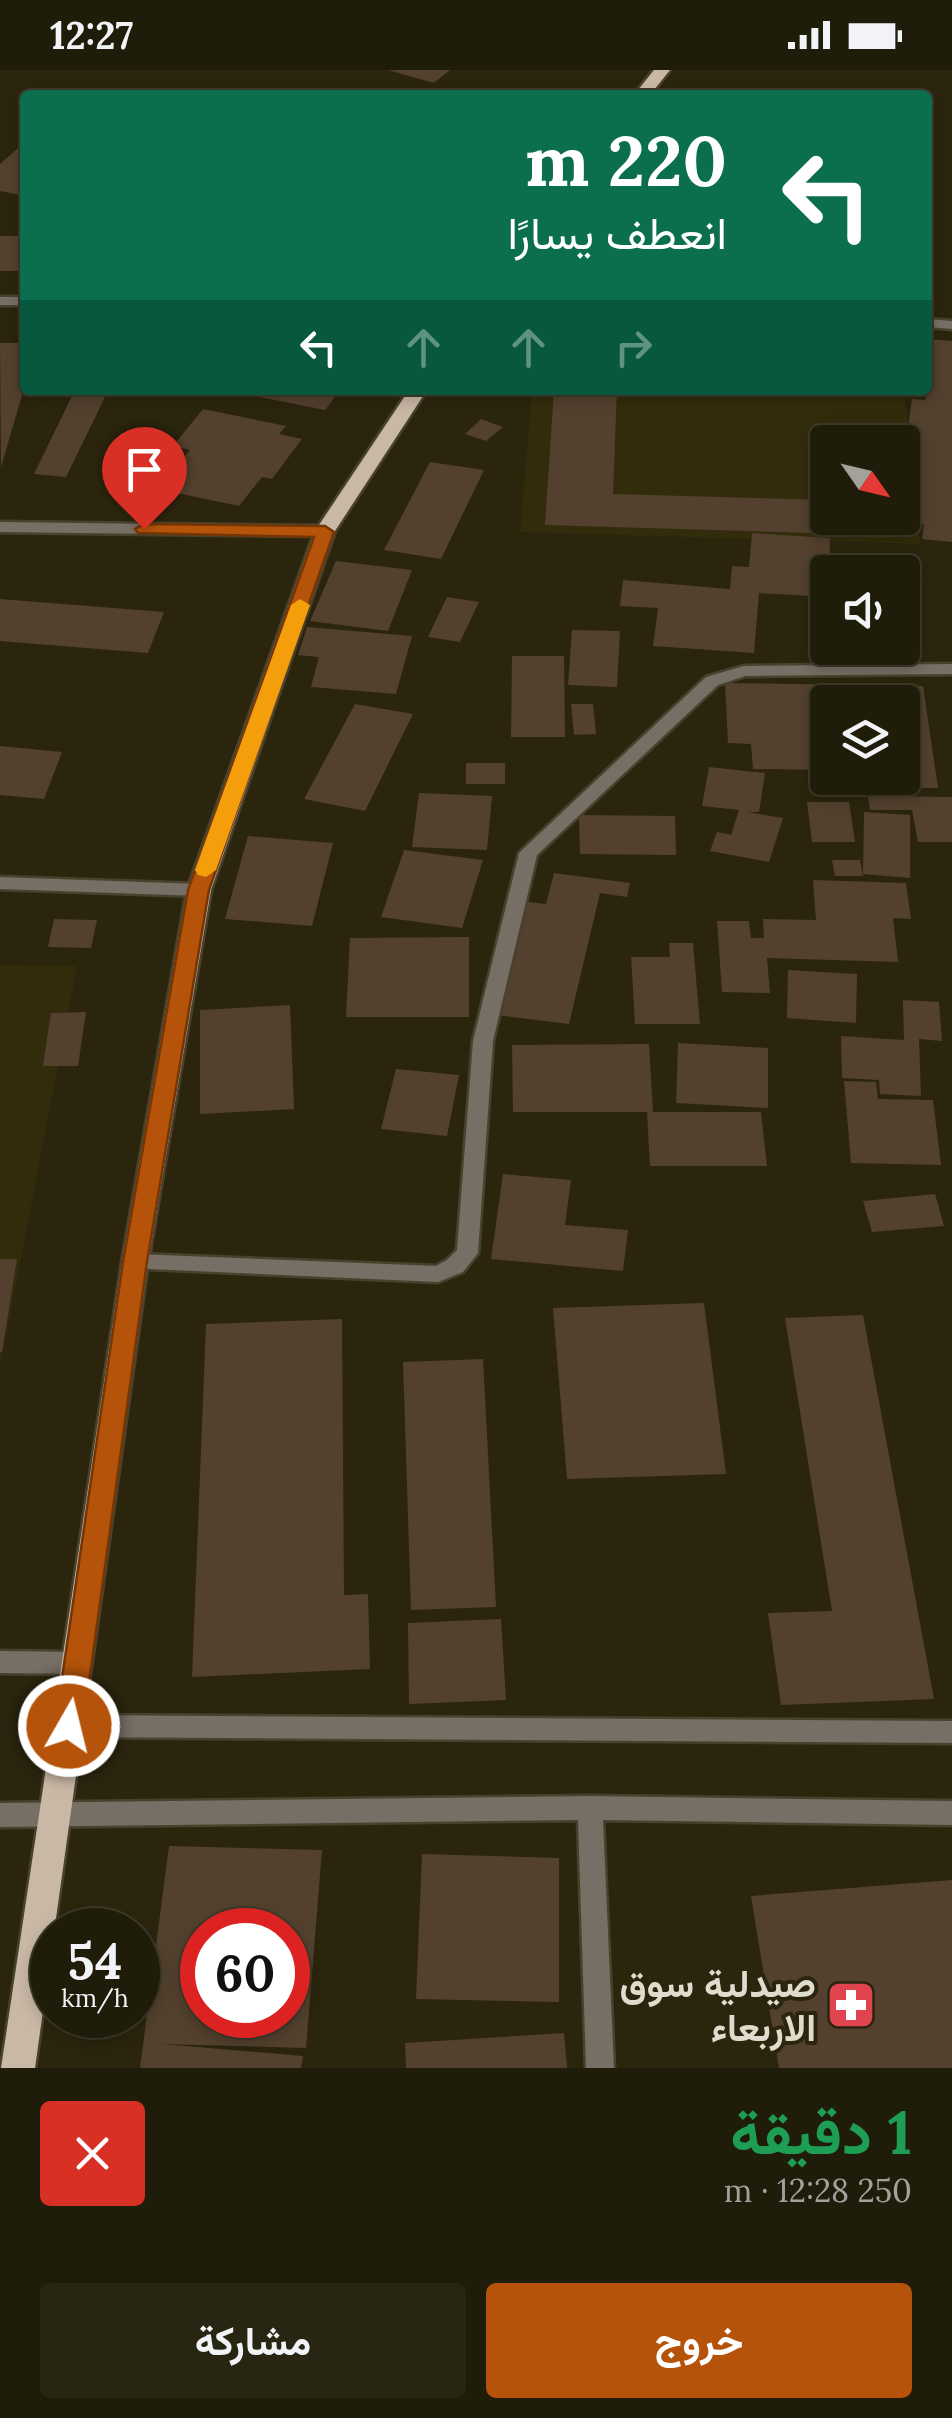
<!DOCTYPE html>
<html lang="ar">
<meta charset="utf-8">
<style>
:root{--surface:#201c0a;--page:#282513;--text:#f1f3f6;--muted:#a2a19c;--line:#3d3a2b;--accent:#b45309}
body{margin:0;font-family:Lora,Vazirmatn,serif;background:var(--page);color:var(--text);direction:rtl;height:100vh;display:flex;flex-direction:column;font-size:38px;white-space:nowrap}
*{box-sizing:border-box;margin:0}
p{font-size:32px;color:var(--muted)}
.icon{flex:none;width:55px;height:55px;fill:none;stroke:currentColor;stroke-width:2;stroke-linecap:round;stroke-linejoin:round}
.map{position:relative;height:1998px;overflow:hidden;direction:ltr}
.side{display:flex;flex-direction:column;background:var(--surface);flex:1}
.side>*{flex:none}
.guide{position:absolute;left:20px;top:20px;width:912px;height:305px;border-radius:10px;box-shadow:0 5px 15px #0003,0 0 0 2px var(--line);direction:rtl;background:#0b6e4f;color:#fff;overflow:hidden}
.needle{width:65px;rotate:124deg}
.tools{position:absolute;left:810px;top:355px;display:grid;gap:20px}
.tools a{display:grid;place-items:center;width:110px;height:110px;border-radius:10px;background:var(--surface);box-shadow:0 5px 15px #0003,0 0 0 2px var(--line);font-size:50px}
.speed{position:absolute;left:30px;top:1838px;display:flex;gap:20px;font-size:50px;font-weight:700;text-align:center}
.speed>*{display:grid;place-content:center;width:130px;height:130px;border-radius:50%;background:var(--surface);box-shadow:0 5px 15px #0003,0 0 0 2px var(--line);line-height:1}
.speed small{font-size:25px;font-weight:400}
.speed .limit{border:15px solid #d22;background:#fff;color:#111}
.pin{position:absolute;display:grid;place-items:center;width:85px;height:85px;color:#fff;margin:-102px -42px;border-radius:50% 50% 50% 0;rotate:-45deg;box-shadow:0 0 10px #0007}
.pin .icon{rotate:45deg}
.me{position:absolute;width:110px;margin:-55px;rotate:8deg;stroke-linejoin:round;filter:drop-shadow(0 0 8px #0008)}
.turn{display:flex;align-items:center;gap:35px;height:210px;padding:0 40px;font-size:45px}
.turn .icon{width:130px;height:130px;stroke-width:2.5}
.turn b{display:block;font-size:70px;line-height:85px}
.lanes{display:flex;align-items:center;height:95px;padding:0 40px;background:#0003;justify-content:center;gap:50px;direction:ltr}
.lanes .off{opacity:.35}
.round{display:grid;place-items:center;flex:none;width:105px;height:105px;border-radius:10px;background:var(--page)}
.headline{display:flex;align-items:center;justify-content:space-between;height:170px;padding:0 40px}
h1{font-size:60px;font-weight:700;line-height:75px;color:#1e9e55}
.action{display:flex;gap:20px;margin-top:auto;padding:20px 40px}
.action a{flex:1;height:115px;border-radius:10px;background:var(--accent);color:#fff;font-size:40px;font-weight:700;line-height:115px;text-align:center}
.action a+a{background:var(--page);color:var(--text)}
.status{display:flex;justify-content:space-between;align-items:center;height:70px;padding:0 50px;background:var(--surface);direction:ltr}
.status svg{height:28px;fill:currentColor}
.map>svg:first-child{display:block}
</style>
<div class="status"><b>12:27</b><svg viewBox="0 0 49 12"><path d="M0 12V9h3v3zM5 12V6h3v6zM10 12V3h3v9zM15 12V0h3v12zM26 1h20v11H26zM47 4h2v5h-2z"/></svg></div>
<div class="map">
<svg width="952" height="1998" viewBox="0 0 952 1998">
<rect width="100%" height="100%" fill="#2b250e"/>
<g fill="#332c0c" fill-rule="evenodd">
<path d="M532 320H904L920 474 520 462ZM828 372H902V448H828Z"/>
<polygon points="0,895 77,896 0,1298"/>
</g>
<g fill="#53402e" fill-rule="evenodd">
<polygon points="388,0 450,0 434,13"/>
<polygon points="25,72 25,126 0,121 0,94"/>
<polygon points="0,166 21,166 18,177 25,177 25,201 0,201"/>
<polygon points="928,269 952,271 952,472 922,469 924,454 891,450 902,448 902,402 912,329 925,330 928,320"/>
<polygon points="0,273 25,273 25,315 1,397"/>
<polygon points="75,320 107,323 66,407 34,404"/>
<polygon points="265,320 340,320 325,340 260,327"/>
<polygon points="554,320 617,320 613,424 828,430 828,448 843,448 844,464 545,455"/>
<polygon points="203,339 286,356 279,364 302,369 272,409 262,407 239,436 158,419 190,380 173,376"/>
<polygon points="481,349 503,357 486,371 465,364"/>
<polygon points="430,392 484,400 441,489 384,480"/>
<polygon points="752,463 830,468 828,527 759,523 754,583 653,576 658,538 620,536 623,510 730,519 732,496 749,497"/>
<polygon points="336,491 412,500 388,561 310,551"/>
<polygon points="447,527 479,532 460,572 428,567"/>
<polygon points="0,529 164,542 148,583 0,571"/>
<polygon points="828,551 828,578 885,578 887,582 824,587 812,553"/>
<polygon points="307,557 412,566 396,624 311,617 319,587 298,585"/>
<polygon points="572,560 620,561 617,617 568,615"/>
<polygon points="512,586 564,586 565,667 511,667"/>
<polygon points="725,613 923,616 938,718 853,717 852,708 902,708 902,632 828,632 828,700 753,699 751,674 728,673"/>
<polygon points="355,634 413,644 365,741 304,729"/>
<polygon points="571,634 593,634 596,664 574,665"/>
<polygon points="0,676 62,682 44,729 0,725"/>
<rect x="466" y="693" width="39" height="21"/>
<polygon points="709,697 765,703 759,742 747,742 783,748 769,792 710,781 717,762 731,765 739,740 702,736"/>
<polygon points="419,723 492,726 487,780 412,777"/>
<polygon points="868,726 952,727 952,772 918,772 912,740 870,740"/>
<polygon points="807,732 849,732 855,772 812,772"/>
<polygon points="864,742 910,745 910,808 863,804"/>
<polygon points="579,745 675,746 676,785 580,784"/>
<polygon points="248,766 333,773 312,856 225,849"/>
<polygon points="404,780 483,790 462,858 381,847"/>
<polygon points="832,790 860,790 863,806 835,806"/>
<polygon points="554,803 630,813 627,827 600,823 569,954 497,945 528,832 546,834"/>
<polygon points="813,810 906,813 911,849 893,848 898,892 767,888 770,923 722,922 717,851 749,851 751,868 764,868 763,849 816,850"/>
<polygon points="54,849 97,850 91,878 48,877"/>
<polygon points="469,867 469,947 346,947 350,868"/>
<polygon points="669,873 693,873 700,954 635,954 631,887 670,887"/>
<polygon points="788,900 857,904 856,953 787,948"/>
<polygon points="903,930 939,932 942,971 919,969 921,1026 880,1024 879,1010 842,1008 841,966 904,970"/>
<polygon points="290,935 294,1039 200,1044 200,940"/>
<polygon points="86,942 78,996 43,996 51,943"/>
<polygon points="678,973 768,978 768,1038 676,1033"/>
<polygon points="649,974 653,1042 761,1042 767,1096 650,1096 647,1042 513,1042 512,975"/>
<polygon points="396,999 459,1005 447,1066 381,1059"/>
<polygon points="844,1011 876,1012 878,1029 933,1030 941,1095 851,1093"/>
<polygon points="503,1104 571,1110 565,1155 628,1160 623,1201 491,1189"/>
<polygon points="935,1124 944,1156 872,1162 863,1131"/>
<polygon points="0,1189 17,1189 2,1282 0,1282"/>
<polygon points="704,1233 726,1404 567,1409 553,1238"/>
<polygon points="863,1245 934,1629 781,1635 768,1543 832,1541 785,1248"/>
<polygon points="342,1249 344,1525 368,1524 370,1599 192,1607 206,1254"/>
<polygon points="483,1289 496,1537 411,1540 403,1292"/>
<polygon points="501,1549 506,1630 409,1634 408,1553"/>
<path d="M169 1776 322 1780 306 1978 162 1974 303 1986 301 1998H140ZM202 1860H288V1945H202Z"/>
<polygon points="422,1784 559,1788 559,1932 416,1929"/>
<polygon points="952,1810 952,1998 779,1998 751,1826"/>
<polygon points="564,1963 567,1998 406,1998 405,1973"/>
</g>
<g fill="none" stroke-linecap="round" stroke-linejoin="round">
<g stroke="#48422d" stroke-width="5">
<polygon id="lane" points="0,807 199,814 208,820 199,826 0,819"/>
</g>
<g stroke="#48422d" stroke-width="5">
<g id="street">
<rect x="0" y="227" width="25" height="8"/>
<polygon points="928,249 952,251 952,259 928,257"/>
<polygon points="0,452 325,456 333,461 325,466 0,462"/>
<polygon points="952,594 952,604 745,606 718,615 537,785 493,971 478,1183 463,1202 438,1212 127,1198 124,1192 127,1186 135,1184 436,1196 447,1190 457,1180 473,971 519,783 706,607 744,596"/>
<polygon points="0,1581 78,1582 87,1585 90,1593 87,1601 78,1604 0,1603"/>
<polygon points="69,1645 952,1651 952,1673 69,1667 60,1664 57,1656 60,1648"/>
<polygon points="590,1726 952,1731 952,1755 603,1750 614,1998 586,1998 578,1750 0,1757 0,1733"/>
</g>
</g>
<g stroke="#48422d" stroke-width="5">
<g id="primary">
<polygon points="654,0 670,0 650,25 634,25"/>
<polygon points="409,320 427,320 335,461 211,820 148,1192 35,1998 1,1998 122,1192 187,820 315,461"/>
</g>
</g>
<use href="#lane" fill="#776e65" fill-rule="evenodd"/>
<use href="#street" fill="#776e65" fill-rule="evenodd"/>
<use href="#primary" fill="#cab8a6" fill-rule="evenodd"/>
</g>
<polygon fill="#b45309" stroke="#753606" stroke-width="2.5" points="144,454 325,456 334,462 209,820 147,1192 83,1656 79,1665 69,1669 59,1665 55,1656 123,1192 188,820 314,467 138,463 135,459"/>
<polygon fill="#f59e0b" points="300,529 310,535 216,800 206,807 198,805 195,800 291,535"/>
<defs>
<g id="pharmacy-square" transform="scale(2.5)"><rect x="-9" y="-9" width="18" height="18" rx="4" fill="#e0444e" stroke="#2b250e"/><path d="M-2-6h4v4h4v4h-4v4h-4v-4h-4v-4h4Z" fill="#fff"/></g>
</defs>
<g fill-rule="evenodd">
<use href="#pharmacy-square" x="851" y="1935"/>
</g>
<g text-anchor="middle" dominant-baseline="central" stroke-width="8" stroke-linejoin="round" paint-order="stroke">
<g font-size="38" font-weight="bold" fill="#dfdbcd" stroke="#2b250e" text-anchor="end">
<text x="816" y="1913">صيدلية سوق<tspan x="816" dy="44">الاربعاء</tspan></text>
</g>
</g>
</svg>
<div class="tools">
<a><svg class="needle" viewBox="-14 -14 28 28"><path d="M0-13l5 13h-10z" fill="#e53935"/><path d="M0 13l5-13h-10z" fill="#a2a19c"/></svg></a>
<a><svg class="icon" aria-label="sound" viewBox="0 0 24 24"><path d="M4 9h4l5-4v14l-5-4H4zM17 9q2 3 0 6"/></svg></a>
<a><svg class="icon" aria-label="layers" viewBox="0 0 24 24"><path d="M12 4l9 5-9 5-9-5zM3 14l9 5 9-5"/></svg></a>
</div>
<div class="speed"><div>54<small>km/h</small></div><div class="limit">60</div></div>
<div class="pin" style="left:144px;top:459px;background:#d93025"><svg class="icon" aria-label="arrive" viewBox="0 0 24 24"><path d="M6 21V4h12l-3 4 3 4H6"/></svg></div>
<svg class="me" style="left:69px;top:1656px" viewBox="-20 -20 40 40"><circle r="17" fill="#b45309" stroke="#fff" stroke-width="3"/><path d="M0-11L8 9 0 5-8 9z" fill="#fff"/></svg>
<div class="guide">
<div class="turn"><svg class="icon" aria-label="left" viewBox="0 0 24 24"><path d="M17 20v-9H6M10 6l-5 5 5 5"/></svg><div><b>220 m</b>انعطف يسارًا</div></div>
<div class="lanes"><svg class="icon" aria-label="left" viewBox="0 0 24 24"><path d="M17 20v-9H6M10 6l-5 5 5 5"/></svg><svg class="icon off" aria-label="ahead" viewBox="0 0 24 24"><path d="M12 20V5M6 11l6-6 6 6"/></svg><svg class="icon off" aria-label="ahead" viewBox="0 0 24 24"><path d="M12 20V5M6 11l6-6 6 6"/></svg><svg class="icon off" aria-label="right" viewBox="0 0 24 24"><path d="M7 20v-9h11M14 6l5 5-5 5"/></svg></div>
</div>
</div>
<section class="side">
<div class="headline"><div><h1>1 دقيقة</h1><p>250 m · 12:28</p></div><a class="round" style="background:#d93025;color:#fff"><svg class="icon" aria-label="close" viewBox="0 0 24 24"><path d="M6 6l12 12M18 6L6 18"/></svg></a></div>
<div class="action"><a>خروج</a><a>مشاركة</a></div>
</section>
